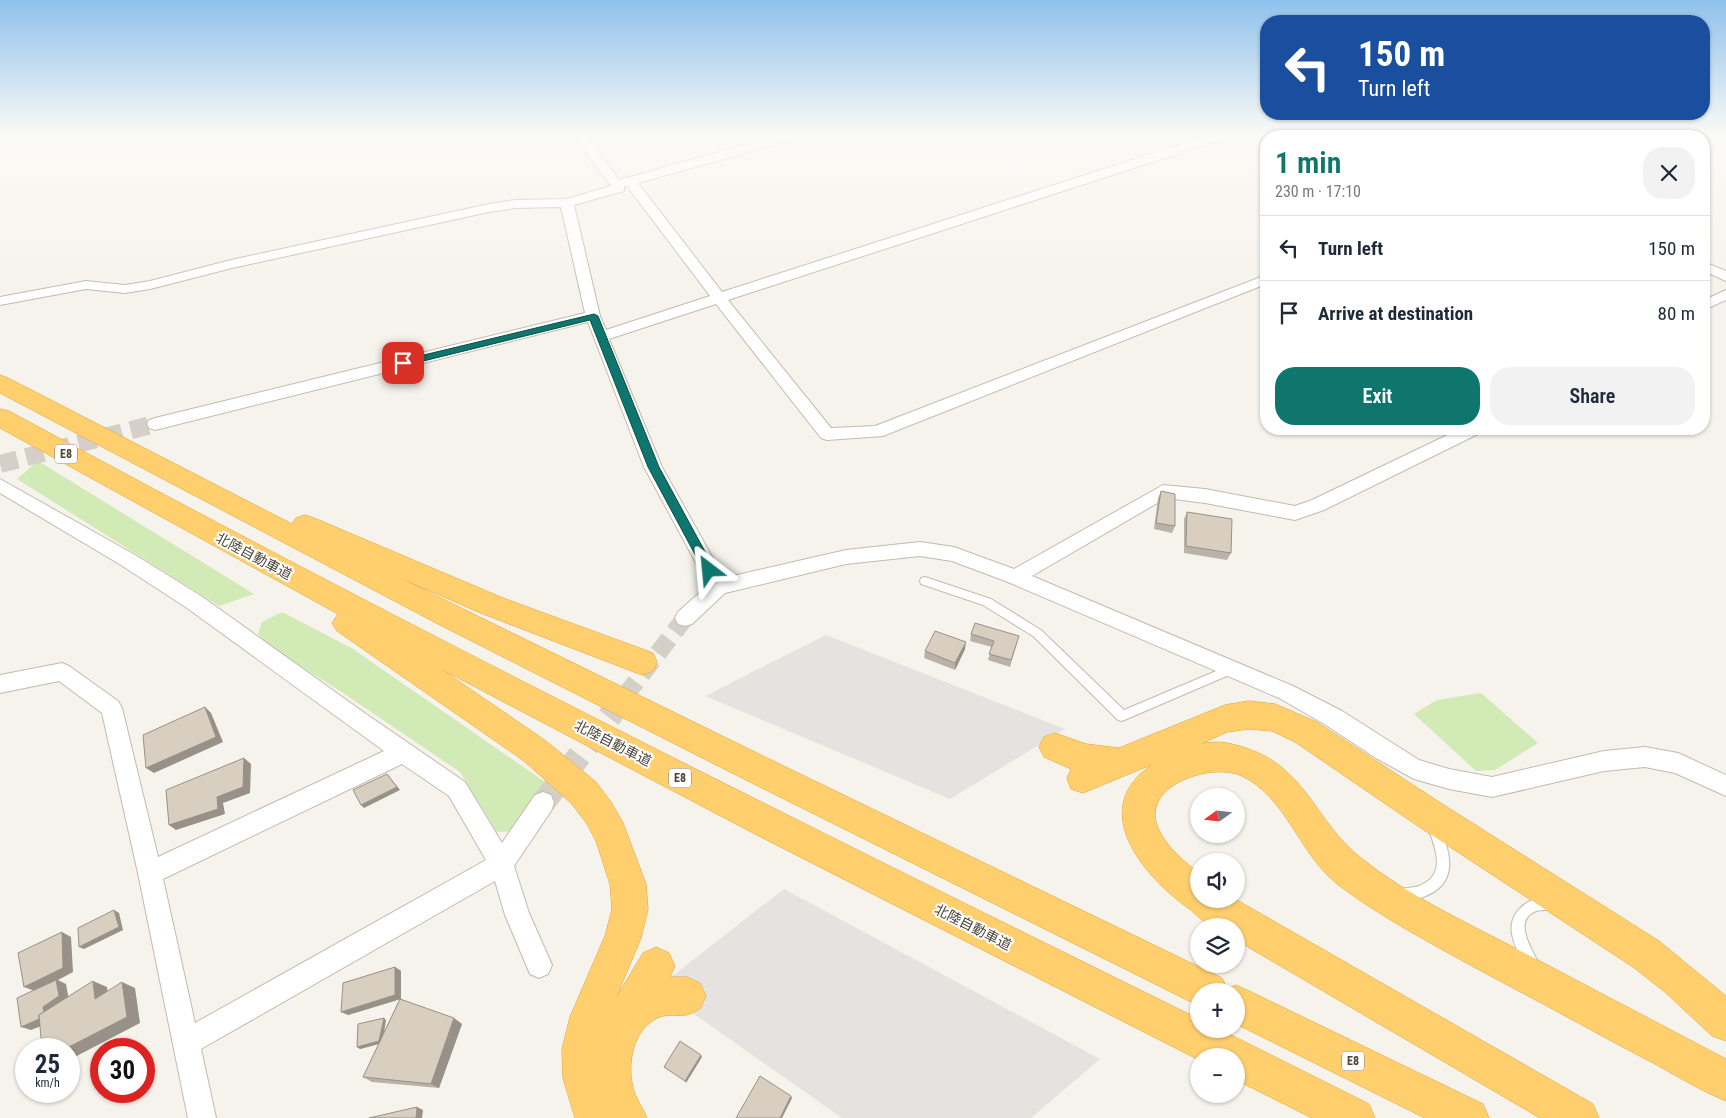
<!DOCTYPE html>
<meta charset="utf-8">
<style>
:root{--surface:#fff;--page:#f2f2f3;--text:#1f2937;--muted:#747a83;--line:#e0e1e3;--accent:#0f766e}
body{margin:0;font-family:"Roboto Condensed","Noto Sans JP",sans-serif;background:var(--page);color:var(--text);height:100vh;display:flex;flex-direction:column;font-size:19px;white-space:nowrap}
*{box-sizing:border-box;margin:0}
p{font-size:16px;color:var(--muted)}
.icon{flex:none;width:28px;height:28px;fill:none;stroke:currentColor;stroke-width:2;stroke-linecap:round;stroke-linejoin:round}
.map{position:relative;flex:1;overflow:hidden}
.drawer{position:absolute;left:1260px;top:130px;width:450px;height:305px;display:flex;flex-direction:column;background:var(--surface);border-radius:20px;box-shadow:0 1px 4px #0004}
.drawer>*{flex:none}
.guide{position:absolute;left:1260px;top:15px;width:450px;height:105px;border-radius:20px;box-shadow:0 1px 4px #0004;background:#1a4fa0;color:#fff;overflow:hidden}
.needle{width:32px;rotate:255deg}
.buttons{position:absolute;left:1190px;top:788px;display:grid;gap:10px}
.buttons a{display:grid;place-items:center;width:55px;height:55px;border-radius:50%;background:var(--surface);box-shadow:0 1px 4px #0004;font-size:25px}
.speed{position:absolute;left:15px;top:1038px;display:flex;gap:10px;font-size:25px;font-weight:700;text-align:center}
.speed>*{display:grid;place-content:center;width:65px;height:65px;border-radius:50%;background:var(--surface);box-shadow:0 1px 4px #0004;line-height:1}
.speed small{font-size:12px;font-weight:400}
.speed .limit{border:8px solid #d22;background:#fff;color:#111}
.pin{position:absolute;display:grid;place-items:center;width:42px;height:42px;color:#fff;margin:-21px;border-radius:10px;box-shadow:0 2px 8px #0006}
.me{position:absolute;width:55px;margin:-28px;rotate:331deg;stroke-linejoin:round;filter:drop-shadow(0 0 4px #0008)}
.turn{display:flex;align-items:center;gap:18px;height:105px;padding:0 15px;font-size:22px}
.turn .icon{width:65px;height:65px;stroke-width:2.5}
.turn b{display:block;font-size:35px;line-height:42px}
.round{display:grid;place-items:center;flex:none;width:52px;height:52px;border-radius:20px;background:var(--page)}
.head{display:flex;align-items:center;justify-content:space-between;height:85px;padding:0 15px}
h1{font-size:30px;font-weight:600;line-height:38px;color:var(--accent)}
.cta{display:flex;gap:10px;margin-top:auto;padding:10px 15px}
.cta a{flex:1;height:58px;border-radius:20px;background:var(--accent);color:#fff;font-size:20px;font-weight:600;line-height:58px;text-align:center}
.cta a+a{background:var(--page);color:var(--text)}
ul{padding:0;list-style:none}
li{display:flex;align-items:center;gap:15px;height:65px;padding:0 15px;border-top:1px solid var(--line)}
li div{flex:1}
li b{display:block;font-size:19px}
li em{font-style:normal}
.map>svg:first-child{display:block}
</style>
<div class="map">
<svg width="1726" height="1118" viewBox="0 0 1726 1118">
<rect width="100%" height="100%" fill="#f6f3ec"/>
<g fill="#d2eab5">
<polygon points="38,461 254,594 219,606 17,479"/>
<polygon points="282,612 353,649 548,784 512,831 497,832 460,772 343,693 267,645 258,634 262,622"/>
<polygon points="1481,693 1538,743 1495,770 1476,771 1414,714 1437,700"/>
</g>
<g fill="#e5e3e0">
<polygon points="826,635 1065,729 950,799 705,696"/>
<polygon points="784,889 1100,1059 1031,1118 842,1118 657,988"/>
</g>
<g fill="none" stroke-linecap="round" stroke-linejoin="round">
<g stroke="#d4d0c8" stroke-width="18" stroke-dasharray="18 9" stroke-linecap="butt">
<polyline points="0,464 155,424"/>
<polyline points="625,696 685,618"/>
</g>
<polyline stroke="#d4d0c8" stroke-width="24" stroke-dasharray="24 12" stroke-linecap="butt" points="543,803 626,695"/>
<g stroke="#c2bbae" stroke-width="2">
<g id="lane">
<polygon points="925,577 991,599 1041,630 1124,710 1228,666 1232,664 1236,666 1237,669 1236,672 1122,721 1118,720 1033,636 983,605 921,584 920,581 921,578"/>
<path d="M1434 822 1438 824C1451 852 1460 884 1423 897 1415 900 1405 903 1396 900L1395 895 1396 890C1405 887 1415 889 1423 884 1446 873 1435 846 1428 828L1430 824Z"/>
<path d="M1548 897 1556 899 1557 904 1556 909C1549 911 1543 909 1536 911 1511 921 1534 952 1540 966L1538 971 1533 973 1528 971C1522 960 1514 947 1512 934 1508 912 1528 897 1548 897Z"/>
</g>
</g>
<g stroke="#c2bbae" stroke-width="2">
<g id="street">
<path d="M574 136H586L619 180 776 136H797L795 139 638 183 722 292 1206 136H1225L1223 139 728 300 831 428 875 426 1266 275V284L883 436 827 440 821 438 716 304 609 339 662 467 724 578 846 550 920 542 954 547 1014 569 1163 485 1205 489 1295 506 1312 500 1460 429H1482L1480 433 1324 510 1295 520 1205 503 1166 498 1032 576 1293 686 1342 711 1419 760 1449 769 1492 777 1604 751 1645 747 1678 753 1726 775V796L1675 773 1645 767 1604 771 1492 797 1449 789 1414 779 1376 758 1326 725 1279 698 1008 582 952 561 920 556 846 564 725 593 692 624 685 626 678 624 675 618 678 612 708 585 644 467 588 322 155 430 149 428 147 424 149 420 155 418 585 313 561 207 515 208 489 212 232 268 150 289 125 293 86 289 0 305V297L86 281 125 285 150 281 231 260 489 204 515 200 566 199 611 186ZM624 186H627L710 296 606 330 600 316 574 205 624 191Z"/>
<polygon points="1704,262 1726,271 1726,281 1704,271"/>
<polygon points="1726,290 1726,300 1704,310 1704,300"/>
<path d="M0 479 135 555 201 596 366 714 465 782 502 843 535 795 543 792 551 795 554 803 551 811 514 866 529 913 552 965 548 974 539 978 530 974 505 915 495 881 201 1049 216 1118H188L138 873 102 713 59 681 0 693V675L62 663 69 666 118 701 122 708 158 857 384 751 187 608 121 565 0 493ZM402 764 449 796 486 860 195 1023 163 879Z"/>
</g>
</g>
<g stroke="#e0a43c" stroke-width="1">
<g id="highway">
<polygon points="0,375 8,378 292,524 296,518 305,515 314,518 503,598 653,653 657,662 653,671 642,675 483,614 398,577 765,757 1222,978 1227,989 1236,985 1249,991 1483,1104 1489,1118 1425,1118 1236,1024 1236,991 1199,991 1199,1006 742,778 440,625 0,393"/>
<path d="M0 409 9 411C400 624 799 822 1199 1019V1029H1219L1369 1104 1375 1118H1312L1236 1080V1056H1199V1060L755 834 441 669 546 741 596 782 611 802 623 823 646 884 648 909 641 938 616 998 643 953 656 947 669 953 675 966 670 977H687L700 983 706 996 700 1009C696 1011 691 1014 686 1015 678 1016 671 1014 663 1016 632 1025 625 1067 635 1094 638 1102 644 1110 647 1118H575L563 1078 562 1049 570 1017 605 936 612 909 610 884 596 841 587 824 572 804 524 761 337 631 332 623 338 614 0 428Z"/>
<path d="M1249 701 1275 704 1317 722 1439 802 1659 941 1726 996V1041L1712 1036 1665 992 1633 967 1415 824 1295 742 1272 731 1249 729 1227 732 1201 744C1218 740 1230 743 1246 748 1307 768 1315 822 1361 858 1407 895 1463 921 1515 948 1585 985 1656 1022 1726 1059V1101C1702 1091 1680 1078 1657 1065 1620 1046 1584 1026 1547 1006 1502 982 1456 958 1411 932 1385 917 1359 901 1336 883 1299 853 1286 797 1242 776 1215 763 1154 781 1155 815 1156 838 1182 860 1199 873V899H1235L1593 1104 1599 1118H1540L1236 940V926C1229 926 1220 928 1213 926 1204 924 1195 913 1188 908 1143 876 1086 808 1153 764L1083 793 1071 789 1067 778 1071 769 1044 757 1039 747 1044 737 1055 733 1086 744 1119 748 1225 705Z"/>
</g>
</g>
<use href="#lane" fill="#fff" fill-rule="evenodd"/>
<use href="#street" fill="#fff" fill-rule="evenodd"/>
<use href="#highway" fill="#ffcf6e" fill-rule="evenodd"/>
</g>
<g fill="#bab2a6">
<polygon points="1161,491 1175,526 1172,533 1154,529 1158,498"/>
<polygon points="1187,512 1231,553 1227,560 1184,553 1184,519"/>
<polygon points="971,634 1017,643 1010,667 988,660 992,647 970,641"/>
<polygon points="965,649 955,670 924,658 925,651"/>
<polygon points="395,967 401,971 401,999 462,1024 439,1088 372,1082 363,1077 379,1044 360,1049 357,1047 386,1020 384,1032 400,999 348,1015"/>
</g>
<g fill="#979187">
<polygon points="966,642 965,649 955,670 955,663"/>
<polygon points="205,707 211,713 223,742 154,773 146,768"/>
<polygon points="244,758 251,764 250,793 223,803 225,814 176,830 169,825"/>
<polygon points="387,774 400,790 364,808 361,805"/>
<polygon points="114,910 119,913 123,930 84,949 79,947"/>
<polygon points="62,932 71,937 73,972 58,980 66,984 69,1000 54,1021 31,1030 21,1027 43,1007 35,991 24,987"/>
<polygon points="395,967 401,971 401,999 348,1015 341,1012"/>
<polygon points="93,981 107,987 109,1005 95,999"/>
<polygon points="122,982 135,988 140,1023 69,1060 69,1049 65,1049"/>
<polygon points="384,1018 386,1020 382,1043 360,1049 357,1047"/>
<polygon points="454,1018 462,1024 439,1088 431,1084"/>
<polygon points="701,1055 702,1057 686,1083 685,1081"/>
<polygon points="791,1096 792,1098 782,1118 780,1118"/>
<polygon points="417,1107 423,1110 422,1118 416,1118"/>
</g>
<g fill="#d8cfc1" stroke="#979187">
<polygon points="1161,491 1175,494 1175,526 1156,523"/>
<polygon points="1187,512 1232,519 1231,553 1186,546"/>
<polygon points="975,623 1019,636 1011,660 989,654 994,641 971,634"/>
<polygon points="935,631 966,642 955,663 925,651"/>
<polygon points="205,707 216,737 146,768 143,735"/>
<polygon points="244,758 243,787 217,797 218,809 169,825 166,790"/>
<polygon points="387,774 397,787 361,805 353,790"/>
<polygon points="114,910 119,927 79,947 78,928"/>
<polygon points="62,932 63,968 24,987 18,953"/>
<polygon points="395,967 395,995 341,1012 343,983"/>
<polygon points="56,980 59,996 43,1007 44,1012 39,1015 39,1019 21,1027 17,998"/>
<polygon points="93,981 95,999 122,982 127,1017 65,1049 42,1049 39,1015"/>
<polygon points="400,999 454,1018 431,1084 363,1077"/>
<polygon points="384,1018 379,1041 357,1047 358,1024"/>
<polygon points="680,1041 701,1055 685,1081 664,1067"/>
<polygon points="760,1076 791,1096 780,1118 736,1118"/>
<polygon points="417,1107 416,1118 369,1118"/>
</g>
<linearGradient id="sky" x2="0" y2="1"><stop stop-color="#8fc1ec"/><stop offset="0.46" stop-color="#fbfaf6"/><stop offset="1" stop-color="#fbfaf6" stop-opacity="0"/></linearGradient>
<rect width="1726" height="293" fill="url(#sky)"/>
<polygon fill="#0f766e" stroke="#0a4d48" points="594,314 598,316 659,467 715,570 713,573 705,573 648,467 590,320 403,366 398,363 403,360"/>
<g text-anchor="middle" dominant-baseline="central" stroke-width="4" stroke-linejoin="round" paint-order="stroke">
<g fill="#fff" stroke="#817c74" stroke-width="1">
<rect x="55" y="444.5" width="22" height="19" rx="4"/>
<rect x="669" y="768.5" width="22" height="19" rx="4"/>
<rect x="1342" y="1051.5" width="22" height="19" rx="4"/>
</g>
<g font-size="12" font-weight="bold" fill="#4b4439">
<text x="66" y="454">E8</text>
<text x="680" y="778">E8</text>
<text x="1353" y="1061">E8</text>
</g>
<g font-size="14" fill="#4b4439" stroke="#fff">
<text transform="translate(254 556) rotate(28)">北陸自動車道</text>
<text transform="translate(613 743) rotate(27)">北陸自動車道</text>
<text transform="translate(973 927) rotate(27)">北陸自動車道</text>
</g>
</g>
</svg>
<div class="buttons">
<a><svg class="needle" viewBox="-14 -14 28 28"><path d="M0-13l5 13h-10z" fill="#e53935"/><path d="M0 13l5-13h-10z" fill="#747a83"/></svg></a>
<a><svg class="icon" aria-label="sound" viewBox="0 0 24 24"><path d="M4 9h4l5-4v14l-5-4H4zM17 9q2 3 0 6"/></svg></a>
<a><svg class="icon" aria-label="layers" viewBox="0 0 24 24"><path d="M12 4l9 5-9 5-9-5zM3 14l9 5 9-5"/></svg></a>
<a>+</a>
<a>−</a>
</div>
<div class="speed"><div>25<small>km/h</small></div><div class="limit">30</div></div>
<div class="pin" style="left:403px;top:363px;background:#d93025"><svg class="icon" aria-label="arrive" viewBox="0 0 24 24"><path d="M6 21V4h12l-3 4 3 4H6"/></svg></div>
<svg class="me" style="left:709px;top:570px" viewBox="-20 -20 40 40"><path d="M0-17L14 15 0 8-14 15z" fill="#0f766e" stroke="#fff" stroke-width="4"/></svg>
<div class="guide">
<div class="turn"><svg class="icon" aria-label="left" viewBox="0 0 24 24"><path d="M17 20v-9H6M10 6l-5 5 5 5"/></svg><div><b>150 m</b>Turn left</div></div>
</div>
<section class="drawer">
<div class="head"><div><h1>1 min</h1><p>230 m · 17:10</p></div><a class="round"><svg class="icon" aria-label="close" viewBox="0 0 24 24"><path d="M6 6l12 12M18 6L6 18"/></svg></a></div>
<ul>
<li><svg class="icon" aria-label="left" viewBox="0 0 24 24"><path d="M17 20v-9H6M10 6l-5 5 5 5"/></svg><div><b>Turn left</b></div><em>150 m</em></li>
<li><svg class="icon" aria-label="arrive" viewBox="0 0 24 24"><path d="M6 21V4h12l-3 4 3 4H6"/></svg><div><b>Arrive at destination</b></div><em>80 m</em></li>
</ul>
<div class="cta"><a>Exit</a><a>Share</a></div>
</section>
</div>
